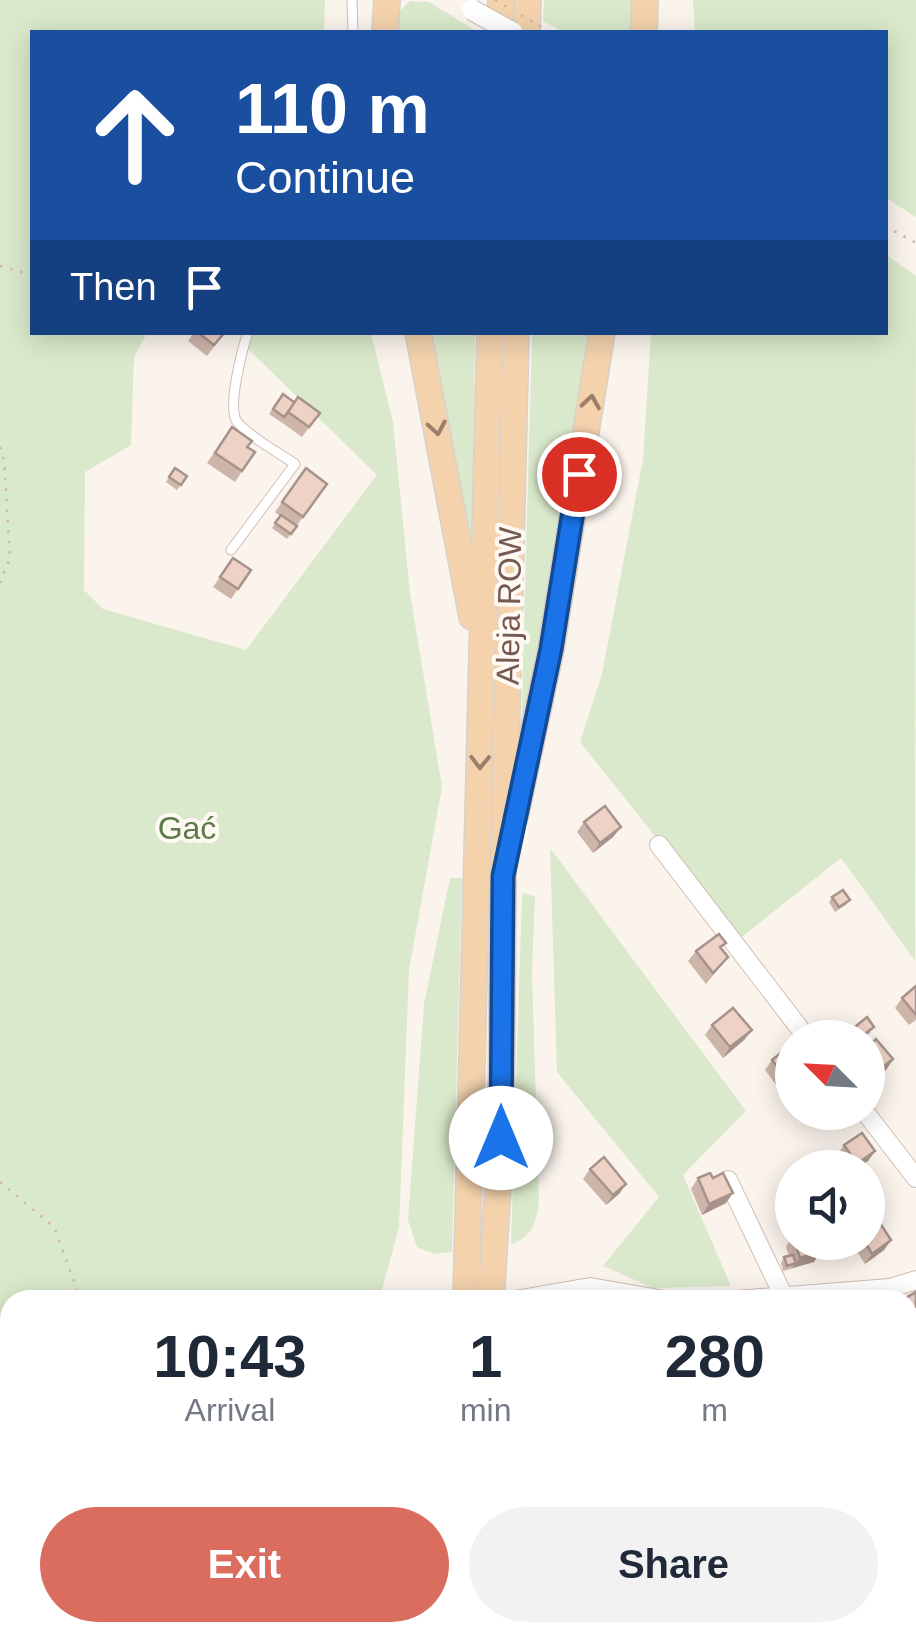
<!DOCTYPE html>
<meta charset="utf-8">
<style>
:root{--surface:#fff;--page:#f2f2f3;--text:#1f2937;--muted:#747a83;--accent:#da6d5d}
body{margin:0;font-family:Arial,sans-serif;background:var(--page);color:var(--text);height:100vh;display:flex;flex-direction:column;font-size:38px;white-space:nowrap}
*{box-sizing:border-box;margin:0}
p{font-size:32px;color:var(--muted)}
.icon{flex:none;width:55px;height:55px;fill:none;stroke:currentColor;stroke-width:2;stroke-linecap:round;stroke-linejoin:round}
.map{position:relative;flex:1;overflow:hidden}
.side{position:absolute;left:0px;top:1290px;width:918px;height:352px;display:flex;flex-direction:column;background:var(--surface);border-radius:30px 30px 0 0;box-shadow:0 5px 25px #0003}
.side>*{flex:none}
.hud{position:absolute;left:30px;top:30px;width:858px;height:305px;border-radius:0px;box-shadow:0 5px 25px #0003;background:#1a4fa0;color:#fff;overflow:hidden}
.needle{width:65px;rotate:294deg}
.tools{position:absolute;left:775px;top:1020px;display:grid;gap:20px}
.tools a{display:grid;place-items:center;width:110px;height:110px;border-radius:50%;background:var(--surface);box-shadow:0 5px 25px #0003;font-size:50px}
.pin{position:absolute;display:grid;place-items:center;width:85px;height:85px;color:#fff;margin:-42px;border:5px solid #fff;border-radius:50%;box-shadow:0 2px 10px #0007}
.me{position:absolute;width:110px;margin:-55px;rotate:0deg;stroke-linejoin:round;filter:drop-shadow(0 0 8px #0008)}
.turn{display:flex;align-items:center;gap:35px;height:210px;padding:0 40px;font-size:45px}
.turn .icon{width:130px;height:130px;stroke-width:2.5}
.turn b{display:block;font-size:70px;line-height:85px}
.then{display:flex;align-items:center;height:95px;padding:0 40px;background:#0003;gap:20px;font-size:38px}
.eta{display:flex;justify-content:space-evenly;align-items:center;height:170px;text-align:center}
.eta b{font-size:60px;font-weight:700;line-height:70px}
.cta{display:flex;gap:20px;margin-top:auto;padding:20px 40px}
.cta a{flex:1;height:115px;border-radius:60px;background:var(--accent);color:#fff;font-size:40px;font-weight:700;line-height:115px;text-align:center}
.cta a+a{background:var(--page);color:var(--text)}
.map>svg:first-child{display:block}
</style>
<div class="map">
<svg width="916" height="1642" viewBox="0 0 916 1642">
<rect width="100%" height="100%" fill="#fbf4ed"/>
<g fill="#dae9cb">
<polygon points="0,0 325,0 324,32 32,32 32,332 147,333 134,357 131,445 85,472 84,590 103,609 246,650 377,475 239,340 243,333 371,333 393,422 410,593 442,787 409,970 399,1228 379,1300 10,1300 10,1394 0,1397"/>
<polygon points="544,0 634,0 634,32 563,32 543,21"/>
<polygon points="693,0 916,0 916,217 885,197 885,32 695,32"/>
<polygon points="410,1 429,2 478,32 396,32 399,12"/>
<polygon points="885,254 916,276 915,961 841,858 738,940 580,742 602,674 643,459 651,333 885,332"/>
<polygon points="426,333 475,333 472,566"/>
<polygon points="532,333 592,333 520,774"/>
<polygon points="550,848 746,1111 683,1175 731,1286 653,1288 603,1266 659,1197 557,1072"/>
<polygon points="450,878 462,878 452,1252 434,1254 417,1247 408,1220 424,1004"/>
<path d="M522 893 535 896 532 972 539 1201C536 1223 533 1237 511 1244Z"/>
<polygon points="908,1356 916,1370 916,1587 908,1590"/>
<polygon points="564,1633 564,1632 741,1633 739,1642 563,1642"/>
</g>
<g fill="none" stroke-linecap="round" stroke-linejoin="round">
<g stroke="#a9d3d5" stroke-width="5">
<polyline points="430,1642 430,1632"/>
<polyline points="912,1642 916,1622"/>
</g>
<g stroke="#cfbeb5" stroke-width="11">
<g id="service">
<polyline points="352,0 353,32"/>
<path d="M231 550 295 464C281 454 244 434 236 420 228 404 242 350 248 332"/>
</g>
</g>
<g stroke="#cfbeb5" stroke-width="20">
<g id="minor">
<polyline points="659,845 807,1038"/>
<polyline points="865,1112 916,1178"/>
<polyline points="728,1180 783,1295"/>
<polyline points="515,1300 590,1287 665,1300"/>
<polyline points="737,1300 890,1288 916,1280"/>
<polyline points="0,1480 10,1479"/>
<polyline points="0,1577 10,1573"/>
<polyline points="358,1632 364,1642"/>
<polyline points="537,1642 537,1632"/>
</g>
</g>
<g stroke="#d8d1ce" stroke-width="28">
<g id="primary">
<polyline points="385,32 387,0"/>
<polyline points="500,32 501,0"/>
<polyline points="527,32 528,0"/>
<polyline points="644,32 645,0"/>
<polyline points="418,332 472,617"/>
<polyline points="515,817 551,649 602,332"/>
<polyline points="466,1300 490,332"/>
<polyline points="491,1300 501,1138 503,876 516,332"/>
<polyline points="455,1642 456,1632"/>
<polyline points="481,1642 481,1632"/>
</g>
</g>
<g stroke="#d4b5a9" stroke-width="2.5" stroke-dasharray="2.5 8" stroke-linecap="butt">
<polyline points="550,32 552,32"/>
<polyline points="885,226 916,243"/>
<polyline points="0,266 32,275"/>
<polyline points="0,447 4,460 10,558 0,583"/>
<polyline points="0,1182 54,1227 79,1295 75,1300"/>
<polyline points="0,1340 10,1339"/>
<polyline points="0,1366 10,1362"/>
</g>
<use href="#service" stroke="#fff" stroke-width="9"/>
<use href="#minor" stroke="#fff" stroke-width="18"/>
<use href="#primary" stroke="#f3d2ac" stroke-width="25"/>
<g stroke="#cfbeb5" stroke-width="22" stroke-linecap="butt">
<polyline id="tertiary-bridge" points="472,10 512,32"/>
</g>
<g stroke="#d4b5a9" stroke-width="2.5" stroke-dasharray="2.5 8" stroke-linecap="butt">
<polyline points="495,0 510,9"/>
<polyline points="521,15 550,32"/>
</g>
<use href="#tertiary-bridge" stroke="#fff" stroke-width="20"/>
</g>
<g fill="#ceb5aa">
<polygon points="194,332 225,332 207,356 188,341"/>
<polygon points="283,394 295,403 320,413 302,437 281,422 284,417 281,422 269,414"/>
<polygon points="232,427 247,447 255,452 235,482 207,463"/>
<polygon points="175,468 187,476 177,490 166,482"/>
<polygon points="306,468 327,484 287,539 272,528 280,516 275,512"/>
<polygon points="233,558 251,570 231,599 213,587"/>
<polygon points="584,822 621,827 613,837 593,853 577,832"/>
<polygon points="832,897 850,900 846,905 835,912 829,902"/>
<polygon points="722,949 728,957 706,984 688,961 696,951"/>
<polygon points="916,986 916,1020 909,1025 895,1008 902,998"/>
<polygon points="712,1025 752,1030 744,1040 723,1058 705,1035"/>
<polygon points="855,1027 871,1032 864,1038 855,1038 851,1032"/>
<polygon points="792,1044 792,1093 786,1098 765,1070 772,1060"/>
<polygon points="868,1046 893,1060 886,1070 868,1085"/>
<polygon points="844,1145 875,1151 868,1161 859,1168 846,1168 837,1155"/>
<polygon points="590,1169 626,1184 619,1194 606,1205 583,1179"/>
<polygon points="698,1178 713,1178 726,1203 702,1215 691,1189"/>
<polygon points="792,1237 792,1242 818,1242 814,1262 783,1271 781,1263 784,1257 789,1256 786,1247"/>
<polygon points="891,1240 884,1250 865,1264 851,1242"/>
<polygon points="916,1292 916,1327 908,1332 908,1300"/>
<polygon points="40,1632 68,1632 68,1642 33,1642"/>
<polygon points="322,1632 349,1632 349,1642 319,1642 319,1637"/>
</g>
<g fill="#a7938b">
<polygon points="621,827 613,837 593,853 600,843"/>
<polygon points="752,1030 744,1040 723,1058 730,1047"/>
<polygon points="893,1059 886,1070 868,1085 873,1075"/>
<polygon points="875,1151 868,1161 859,1168 854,1168 857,1164"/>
<polygon points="626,1184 619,1194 606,1205 613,1195"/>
<polygon points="733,1193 726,1203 702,1215 709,1204"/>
<polygon points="891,1240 884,1250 865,1264 872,1254"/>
<polygon points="821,1251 814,1262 792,1268 800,1258"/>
</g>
<g fill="#efd2c6" stroke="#a7938b" stroke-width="2.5">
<polygon points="197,332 225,332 214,345"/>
<polygon points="283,394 295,403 284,417 273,409"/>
<polygon points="298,397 320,413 309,427 288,412"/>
<polygon points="232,427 252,441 247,447 255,452 242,471 215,453"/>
<polygon points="175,468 187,476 181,485 169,477"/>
<polygon points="306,468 327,484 303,517 282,502"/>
<polygon points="281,515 297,526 291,534 275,523"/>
<polygon points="233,558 251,570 238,589 220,577"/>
<polygon points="605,806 621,827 600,843 584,822"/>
<polygon points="843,890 850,900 839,907 832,897"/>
<polygon points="719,934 726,943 720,947 728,957 713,973 696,951"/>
<polygon points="916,986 916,1015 902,998"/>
<polygon points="733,1008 752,1030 730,1047 712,1025"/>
<polygon points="867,1017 874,1027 862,1036 855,1027"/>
<polygon points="876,1039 893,1059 873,1075 868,1068 868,1046"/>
<polygon points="792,1044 792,1086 772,1060"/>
<polygon points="862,1133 875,1151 857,1164 844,1145"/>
<polygon points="604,1157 626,1184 613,1195 590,1169"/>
<polygon points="710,1173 713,1178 723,1173 733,1193 709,1204 698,1178"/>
<polygon points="876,1217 891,1240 872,1254 865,1242 868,1242 868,1222"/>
<polygon points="795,1242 818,1242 821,1251 800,1258"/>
<polygon points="793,1255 796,1263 787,1266 784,1257"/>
<polygon points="916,1292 916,1321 915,1322 908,1309 908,1300 902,1300"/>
<polygon points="0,1421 3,1421 6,1449 0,1450"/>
<rect x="41" y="1632" width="27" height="10"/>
<rect x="326" y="1632" width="23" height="10"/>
</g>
<defs><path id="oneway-chevron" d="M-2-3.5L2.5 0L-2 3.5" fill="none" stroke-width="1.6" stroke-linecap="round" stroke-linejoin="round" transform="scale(2.5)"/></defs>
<g stroke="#9b7e6c">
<use href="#oneway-chevron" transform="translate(591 402) rotate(-81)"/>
<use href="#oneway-chevron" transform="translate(437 428) rotate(80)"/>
<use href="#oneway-chevron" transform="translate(480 762) rotate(91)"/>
</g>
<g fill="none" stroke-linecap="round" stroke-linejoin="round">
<g stroke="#114b97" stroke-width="25">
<polyline id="route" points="501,1138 503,876 551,649 579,474"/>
</g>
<use href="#route" stroke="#1a73e8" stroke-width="18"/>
</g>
<g text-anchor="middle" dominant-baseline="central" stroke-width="8" stroke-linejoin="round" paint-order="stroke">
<g font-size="32" fill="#755a51" stroke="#fef9f3">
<text transform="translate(509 606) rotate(-89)">Aleja ROW</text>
</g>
<g font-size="32" fill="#5d7a49" stroke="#fef9f3">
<text x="187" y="828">Gać</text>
</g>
</g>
</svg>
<div class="tools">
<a><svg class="needle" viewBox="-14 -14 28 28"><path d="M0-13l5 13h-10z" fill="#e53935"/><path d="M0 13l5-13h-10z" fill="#747a83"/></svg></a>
<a><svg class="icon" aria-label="sound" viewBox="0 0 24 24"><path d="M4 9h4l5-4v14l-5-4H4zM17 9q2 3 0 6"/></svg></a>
</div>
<div class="pin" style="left:579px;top:474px;background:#d93025"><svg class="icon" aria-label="arrive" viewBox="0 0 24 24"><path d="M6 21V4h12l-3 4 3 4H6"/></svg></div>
<svg class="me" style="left:501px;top:1138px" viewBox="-20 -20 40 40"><circle r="19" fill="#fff"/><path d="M0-13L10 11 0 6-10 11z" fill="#1a73e8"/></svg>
<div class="hud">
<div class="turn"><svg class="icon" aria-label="ahead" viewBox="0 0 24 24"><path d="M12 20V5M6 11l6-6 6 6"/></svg><div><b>110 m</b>Continue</div></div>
<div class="then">Then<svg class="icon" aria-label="arrive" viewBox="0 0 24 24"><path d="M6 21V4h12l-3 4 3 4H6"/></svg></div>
</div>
<section class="side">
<div class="eta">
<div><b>10:43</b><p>Arrival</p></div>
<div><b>1</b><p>min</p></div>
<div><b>280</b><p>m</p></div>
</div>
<div class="cta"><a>Exit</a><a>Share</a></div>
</section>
</div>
